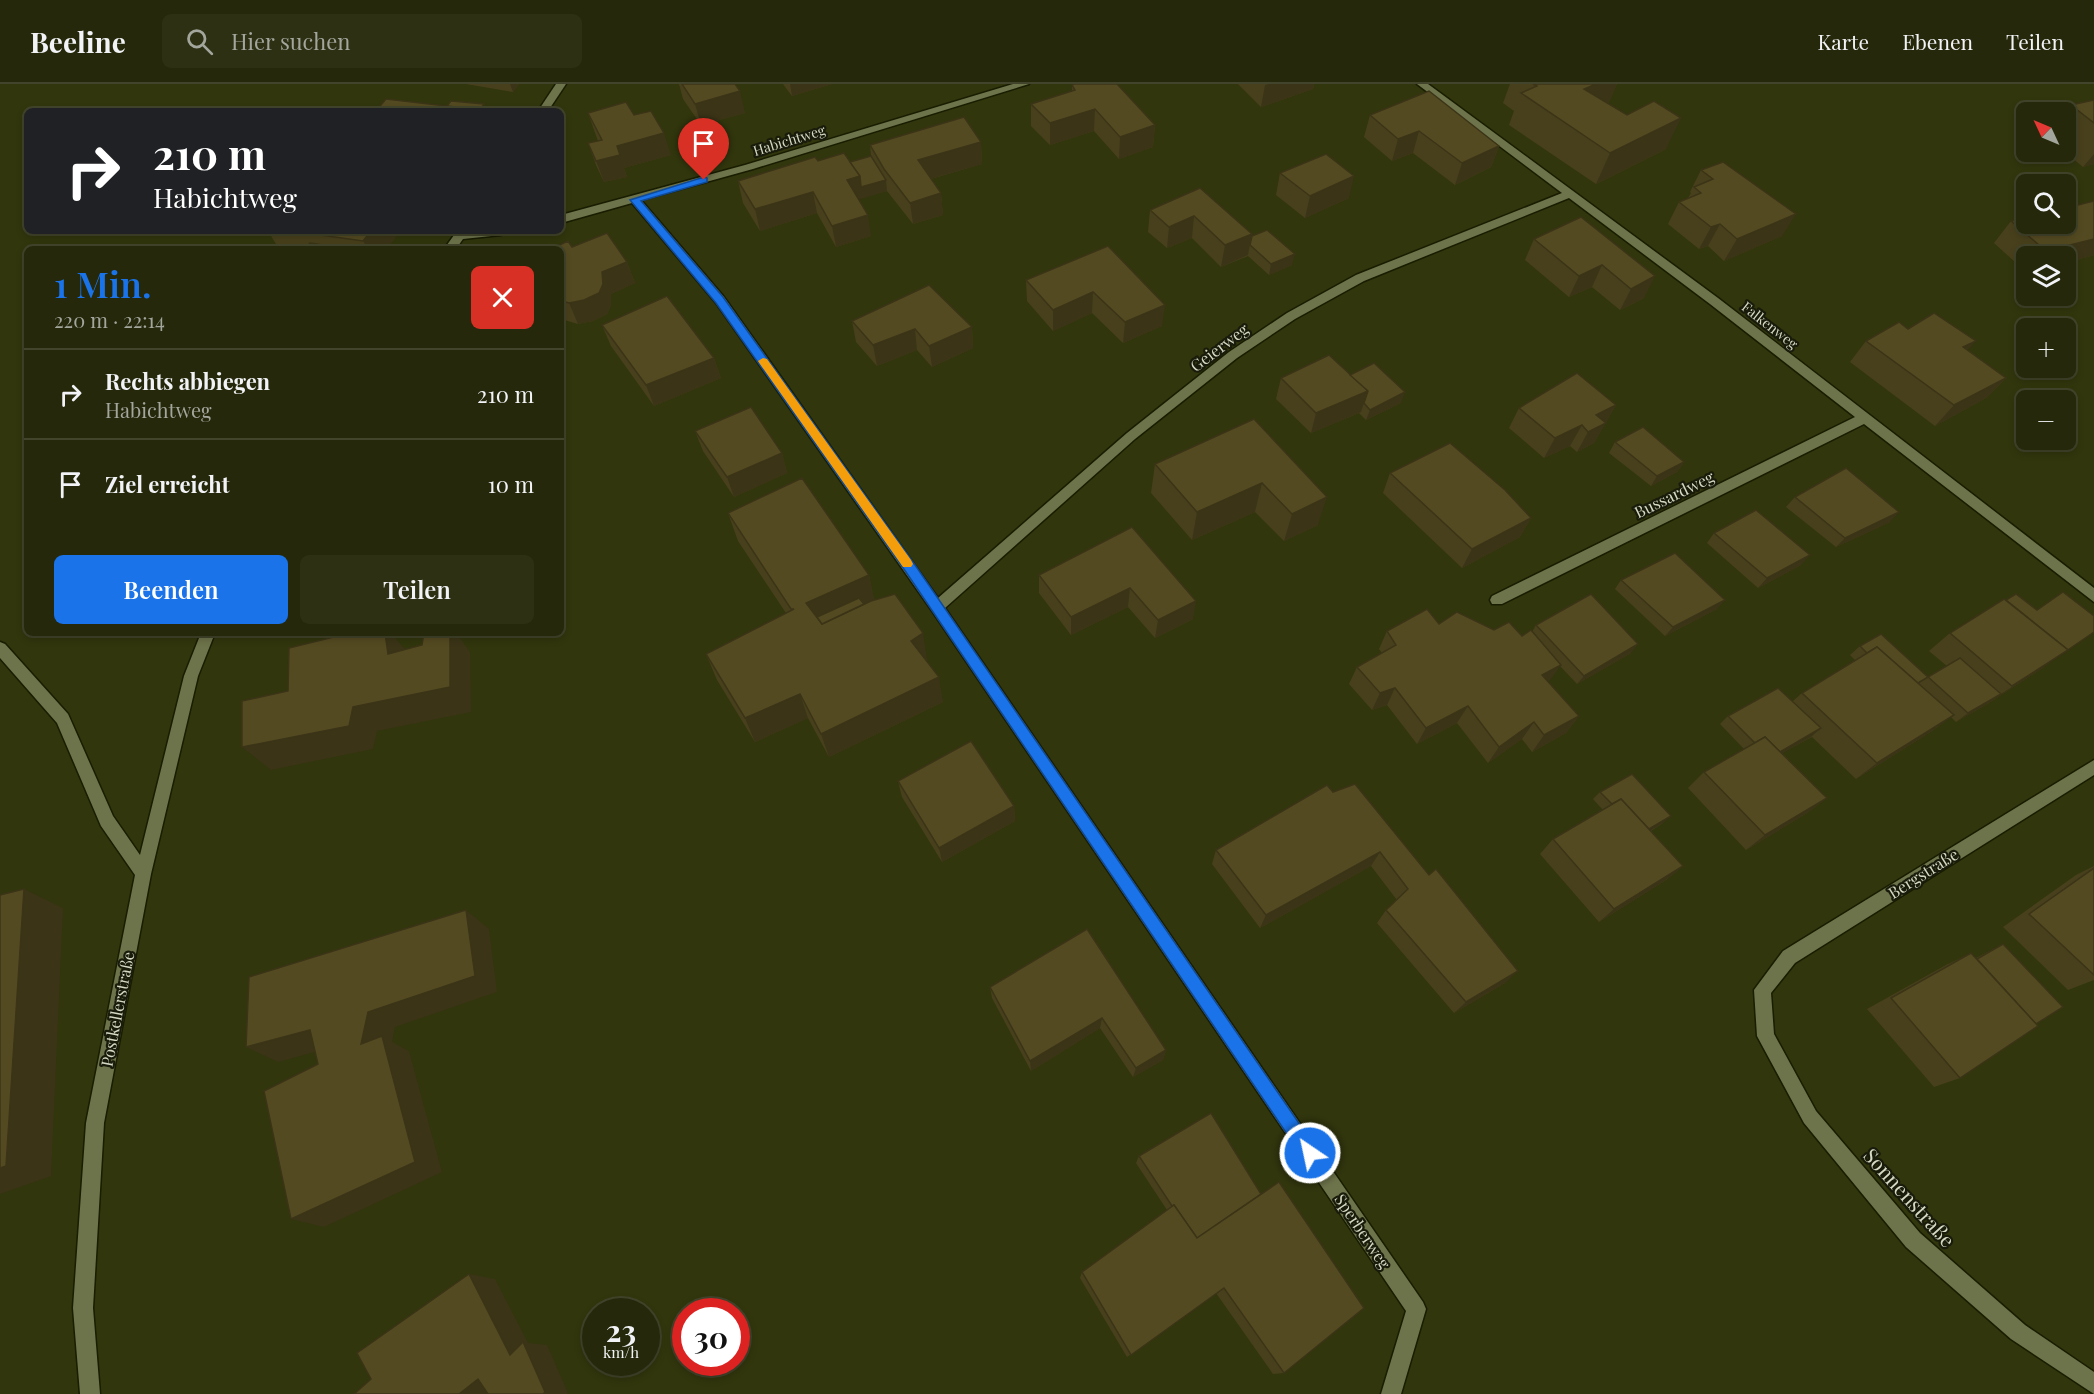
<!DOCTYPE html>
<html lang="de">
<meta charset="utf-8">
<style>
:root{--surface:#25280a;--page:#2d3013;--text:#f1f3f6;--muted:#a3a69c;--line:#42442b;--accent:#1a73e8}
body{margin:0;font-family:"Playfair Display",serif;background:var(--page);color:var(--text);height:100vh;display:flex;flex-direction:column;font-size:22px;white-space:nowrap}
*{box-sizing:border-box;margin:0}
p{font-size:20px;color:var(--muted)}
.icon{flex:none;width:33px;height:33px;fill:none;stroke:currentColor;stroke-width:2;stroke-linecap:round;stroke-linejoin:round}
.map{position:relative;flex:1;overflow:hidden}
.drawer{position:absolute;left:24px;top:162px;width:540px;height:390px;display:flex;flex-direction:column;background:var(--surface);border-radius:9px;box-shadow:0 3px 9px #0003,0 0 0 2px var(--line)}
.drawer>*{flex:none}
.banner{position:absolute;left:24px;top:24px;width:540px;height:126px;border-radius:9px;box-shadow:0 3px 9px #0003,0 0 0 2px var(--line);background:#202124;color:#fff;overflow:hidden}
.needle{width:39px;rotate:314deg}
.fabs{position:absolute;left:2016px;top:18px;display:grid;gap:12px}
.fabs a{display:grid;place-items:center;width:60px;height:60px;border-radius:9px;background:var(--surface);box-shadow:0 3px 9px #0003,0 0 0 2px var(--line);font-size:30px}
.speed{position:absolute;left:582px;top:1214px;display:flex;gap:12px;font-size:30px;font-weight:700;text-align:center}
.speed>*{display:grid;place-content:center;width:78px;height:78px;border-radius:50%;background:var(--surface);box-shadow:0 3px 9px #0003,0 0 0 2px var(--line);line-height:1}
.speed small{font-size:15px;font-weight:400}
.speed .limit{border:9px solid #d22;background:#fff;color:#111}
.pin{position:absolute;display:grid;place-items:center;width:51px;height:51px;color:#fff;margin:-62px -26px;border-radius:50% 50% 50% 0;rotate:-45deg;box-shadow:0 0 6px #0007}
.pin .icon{rotate:45deg}
.me{position:absolute;width:66px;margin:-33px;rotate:326deg;stroke-linejoin:round;filter:drop-shadow(0 0 4px #0008)}
.turn{display:flex;align-items:center;gap:21px;height:126px;padding:0 30px;font-size:27px}
.turn .icon{width:78px;height:78px;stroke-width:2.5}
.turn b{display:block;font-size:42px;line-height:51px}
.round{display:grid;place-items:center;flex:none;width:63px;height:63px;border-radius:9px;background:var(--page)}
.summary{display:flex;align-items:center;justify-content:space-between;height:102px;padding:0 30px}
h1{font-size:36px;font-weight:600;line-height:45px;color:var(--accent)}
.cta{display:flex;gap:12px;margin-top:auto;padding:12px 30px}
.cta a{flex:1;height:69px;border-radius:9px;background:var(--accent);color:#fff;font-size:24px;font-weight:600;line-height:69px;text-align:center}
.cta a+a{background:var(--page);color:var(--text)}
ul{padding:0;list-style:none}
li{display:flex;align-items:center;gap:18px;height:90px;padding:0 30px;border-top:2px solid var(--line)}
li div{flex:1}
li b{display:block;font-size:22px}
li em{font-style:normal}
header{display:flex;align-items:center;gap:36px;box-sizing:border-box;height:84px;padding:0 30px;background:var(--surface);border-bottom:2px solid var(--line)}
header strong{font-size:28px}
nav{display:flex;gap:33px;margin-inline-start:auto;font-size:21px}
.search{width:420px;height:54px;background:var(--page);display:flex;align-items:center;gap:15px;box-sizing:border-box;padding:0 21px;border-radius:9px;color:var(--muted);font-size:22px}
.map>svg:first-child{display:block}
</style>
<header>
<strong>Beeline</strong>
<div class="search"><svg class="icon" aria-label="search" viewBox="0 0 24 24"><circle cx="10" cy="10" r="6"/><path d="M15 15l6 6"/></svg>Hier suchen</div>
<nav><a>Karte</a><a>Ebenen</a><a>Teilen</a></nav>
</header>
<div class="map">
<svg width="2094" height="1310" viewBox="0 0 2094 1310">
<rect width="100%" height="100%" fill="#31360d"/>
<g fill="none" stroke-linecap="round" stroke-linejoin="round">
<g stroke="#191d01" stroke-width="3">
<g id="minor">
<polygon points="556,0 566,0 548,27 538,27"/>
<polygon points="1013,0 1029,0 753,85 641,116 724,213 938,514 1127,349 1229,268 1287,229 1356,191 1562,109 1417,0 1428,0 1718,214 2094,504 2094,518 1864,340 1502,520 1492,520 1490,516 1492,512 1855,333 1710,220 1569,114 1364,197 1295,235 1237,274 1135,355 945,524 1423,1218 1426,1225 1401,1310 1381,1310 1406,1227 932,527 716,219 632,119 561,139 561,131 745,81"/>
<polygon points="457,147 507,147 501,151 463,155 456,165 444,165"/>
<polygon points="201,549 215,549 198,592 151,790 104,1039 93,1224 100,1310 80,1310 73,1224 86,1039 135,791 101,742 57,639 0,574 0,558 5,560 68,630 113,732 140,771 184,592"/>
<polygon points="2094,676 2094,691 1795,879 1771,909 1774,950 1816,1027 1920,1149 2025,1241 2094,1288 2094,1310 2011,1255 1906,1163 1804,1039 1757,952 1754,906 1783,867"/>
</g>
</g>
<use href="#minor" fill="#6d734a" fill-rule="evenodd"/>
</g>
<g fill="#48401c">
<polygon points="466,0 519,0 513,8"/>
<polygon points="679,0 735,0 745,29 701,41 683,15"/>
<polygon points="783,0 832,0 792,12"/>
<polygon points="1238,0 1314,0 1313,5 1261,23"/>
<polygon points="1510,0 1617,0 1608,20 1666,65 1596,100 1509,41 1514,27 1503,19"/>
<polygon points="1072,1 1155,41 1153,63 1119,75 1094,47 1050,61 1031,42 1031,20 1072,7"/>
<polygon points="2094,16 2094,80 2083,83 2065,68 2066,68 2066,28 2064,28 2071,21"/>
<polygon points="588,29 634,31 671,71 624,84 627,93 604,98 596,81 588,59 598,57"/>
<polygon points="1370,31 1499,62 1491,83 1455,101 1413,69 1392,77 1364,53"/>
<polygon points="981,58 982,80 931,95 941,109 943,131 913,140 887,107 858,115 871,152 836,163 817,129 760,147 743,119 738,97 818,77 850,78 871,72 870,61"/>
<polygon points="1701,86 1782,152 1724,177 1708,162 1699,165 1668,140 1679,118 1688,114 1691,109 1690,108"/>
<polygon points="1280,89 1349,114 1305,134 1276,111"/>
<polygon points="1200,104 1252,152 1292,181 1269,191 1248,172 1221,183 1192,154 1167,164 1148,148 1150,126"/>
<polygon points="2094,117 2094,171 2066,179 2066,172 2026,172 2026,188 1994,159 2011,137"/>
<polygon points="1581,133 1644,214 1620,226 1592,203 1569,213 1525,176 1534,155"/>
<polygon points="268,147 400,147 386,165 302,165 301,163 276,160"/>
<polygon points="1108,162 1162,242 1123,259 1092,229 1053,247 1027,217 1026,196"/>
<polygon points="572,163 627,178 635,199 611,210 611,221 607,230 593,237 578,240 561,235 561,165"/>
<polygon points="852,237 972,243 973,264 932,283 917,266 877,282 856,258"/>
<polygon points="602,241 714,274 721,294 654,322 611,262"/>
<polygon points="1908,245 1968,266 2006,294 1986,314 1935,342 1850,278 1866,257"/>
<polygon points="1350,291 1401,319 1366,336 1359,329 1311,349 1276,315 1281,294"/>
<polygon points="1616,321 1594,359 1577,368 1570,362 1544,374 1509,344 1519,324"/>
<polygon points="1254,335 1318,441 1284,457 1255,428 1192,456 1151,409 1155,380"/>
<polygon points="695,347 782,369 787,389 734,413 703,367"/>
<polygon points="1615,358 1684,378 1677,388 1651,402 1609,369"/>
<polygon points="1390,389 1531,434 1520,453 1462,484 1383,409"/>
<polygon points="1795,413 1890,438 1836,463 1786,423"/>
<polygon points="728,429 869,491 874,516 927,575 926,576 943,618 829,673 808,634 755,658 717,596 706,570 786,529 738,457"/>
<polygon points="1132,443 1193,535 1155,554 1128,523 1071,551 1039,509 1039,491"/>
<polygon points="1714,449 1801,481 1758,504 1707,459"/>
<polygon points="1621,496 1717,525 1665,552 1615,505"/>
<polygon points="1439,540 1494,546 1522,552 1532,548 1536,541 1631,569 1577,600 1560,582 1548,598 1579,632 1566,649 1532,668 1522,655 1488,679 1457,639 1417,660 1387,621 1372,626 1349,600 1357,583 1382,569 1379,565 1387,547"/>
<polygon points="1950,549 2044,583 1989,619 1956,638 1951,633 1932,647 1856,695 1812,653 1782,669 1827,714 1807,729 1746,766 1688,704 1704,688 1744,665 1720,640 1728,632 1793,617 1802,609 1855,576 1850,571 1860,562 1928,593 1947,582 1929,567"/>
<polygon points="898,697 1014,722 1015,737 942,778 902,713"/>
<polygon points="1327,701 1505,899 1454,929 1377,839 1386,826 1397,816 1371,782 1260,844 1212,780 1216,766"/>
<polygon points="1600,708 1663,739 1651,747 1683,782 1666,796 1599,838 1540,770 1553,755 1603,726 1593,715"/>
<polygon points="2094,782 2094,896 2068,906 2003,843 2076,791"/>
<polygon points="1087,845 1166,966 1163,976 1133,993 1100,944 1031,987 992,914 990,903"/>
<polygon points="2003,860 2036,940 1960,994 1934,1003 1867,925 1946,881 1971,869 1976,874"/>
<polygon points="1139,1072 1284,1289 1273,1290 1216,1209 1127,1273 1080,1194 1082,1188 1167,1126 1136,1079"/>
</g>
<g fill="#3b3417">
<polygon points="510,0 519,0 513,8"/>
<polygon points="790,0 832,0 792,12"/>
<polygon points="1269,0 1314,0 1313,5 1261,23 1265,1"/>
<polygon points="1596,0 1617,0 1608,20 1584,5"/>
<polygon points="740,7 745,29 701,41 695,20"/>
<polygon points="484,20 487,27 479,27"/>
<polygon points="1095,25 1094,47 1050,61 1050,39"/>
<polygon points="1681,34 1666,65 1596,100 1610,69"/>
<polygon points="1155,41 1153,63 1119,75 1120,53"/>
<polygon points="1419,47 1413,69 1392,77 1398,55"/>
<polygon points="664,49 671,71 624,84 627,93 604,98 596,77 617,62"/>
<polygon points="981,58 982,80 920,98 918,76"/>
<polygon points="1499,62 1491,83 1455,101 1462,79"/>
<polygon points="2094,70 2094,80 2083,83"/>
<polygon points="860,92 886,96 887,107 851,118 847,96"/>
<polygon points="1354,92 1349,114 1305,134 1310,112"/>
<polygon points="813,108 817,129 760,147 755,125"/>
<polygon points="941,109 943,131 913,140 910,119"/>
<polygon points="1796,130 1782,152 1724,177 1737,155"/>
<polygon points="868,131 871,152 836,163 832,142"/>
<polygon points="1194,132 1192,154 1167,164 1169,143"/>
<polygon points="1720,140 1708,162 1699,165 1711,143"/>
<polygon points="371,147 400,147 386,165 368,165 363,157"/>
<polygon points="1252,150 1248,171 1221,183 1225,161"/>
<polygon points="2094,155 2094,171 2066,179 2066,172 2041,172 2046,167"/>
<polygon points="1295,170 1292,181 1269,191 1271,180"/>
<polygon points="627,178 635,199 611,210 611,221 607,230 593,237 578,240 569,219 602,188"/>
<polygon points="1602,181 1592,203 1569,213 1579,192"/>
<polygon points="1655,192 1644,214 1620,226 1631,205"/>
<polygon points="1093,208 1092,229 1053,247 1053,226"/>
<polygon points="1165,221 1162,242 1123,259 1125,238"/>
<polygon points="972,243 973,264 932,283 929,262"/>
<polygon points="915,245 917,266 877,282 873,261"/>
<polygon points="1976,257 1957,278 1963,263"/>
<polygon points="714,274 721,294 654,322 646,301"/>
<polygon points="2006,294 1986,314 1935,342 1954,321"/>
<polygon points="1368,307 1361,328 1311,349 1316,329"/>
<polygon points="1405,308 1401,319 1366,336 1370,326"/>
<polygon points="1616,321 1594,359 1577,368 1588,348 1596,331"/>
<polygon points="1582,341 1570,362 1544,374 1555,354"/>
<polygon points="782,369 787,389 734,413 727,393"/>
<polygon points="1684,378 1677,388 1651,402 1657,392"/>
<polygon points="1262,399 1255,428 1192,456 1197,428"/>
<polygon points="1327,413 1318,441 1284,457 1292,430"/>
<polygon points="1899,428 1890,438 1836,463 1845,454"/>
<polygon points="1531,434 1520,453 1462,484 1472,465"/>
<polygon points="1810,471 1801,481 1758,504 1767,494"/>
<polygon points="869,491 875,518 817,544 806,519"/>
<polygon points="1130,504 1128,523 1071,551 1071,533"/>
<polygon points="1725,516 1717,525 1665,552 1673,543"/>
<polygon points="1196,517 1193,535 1155,554 1158,536"/>
<polygon points="385,549 391,549 406,567 388,570"/>
<polygon points="450,549 456,549 470,568 471,628 377,647 373,665 271,686 242,663 353,623"/>
<polygon points="923,549 927,575 915,583 911,557"/>
<polygon points="2092,550 2044,583 1989,619 1956,638 1968,629 2001,610"/>
<polygon points="1638,560 1631,569 1577,600 1584,592"/>
<polygon points="1561,581 1548,599 1542,591"/>
<polygon points="939,593 943,618 829,673 821,650"/>
<polygon points="1395,604 1387,621 1372,626 1380,609"/>
<polygon points="800,610 808,634 755,658 745,634"/>
<polygon points="1468,622 1457,639 1417,660 1426,644"/>
<polygon points="1954,631 1932,647 1856,695 1877,679"/>
<polygon points="1579,632 1566,649 1532,668 1544,651"/>
<polygon points="1534,638 1522,655 1488,679 1499,663"/>
<polygon points="1821,644 1811,653 1760,682 1769,674"/>
<polygon points="1827,714 1807,729 1746,766 1765,751"/>
<polygon points="1014,722 1015,737 942,778 939,764"/>
<polygon points="1671,732 1663,739 1632,758 1640,750"/>
<polygon points="1380,768 1371,782 1260,844 1266,831"/>
<polygon points="1683,782 1666,796 1599,838 1614,825"/>
<polygon points="24,805 63,824 51,1092 0,1110 0,1084"/>
<polygon points="466,826 489,845 497,908 395,943 392,958 409,967 442,1088 324,1143 291,1135 361,960 368,928"/>
<polygon points="1518,887 1505,899 1454,929 1466,918"/>
<polygon points="1102,934 1100,944 1031,987 1030,977"/>
<polygon points="310,946 340,961 278,978 246,963"/>
<polygon points="1166,966 1163,976 1133,993 1136,984"/>
<polygon points="469,1190 495,1195 528,1259 547,1261 568,1309 567,1310 543,1310 510,1271"/>
<polygon points="478,1295 505,1296 487,1310 459,1310"/>
</g>
<g fill="#544a21" stroke="#3b3417" stroke-width="1.5">
<polygon points="682,0 735,0 740,7 695,20"/>
<polygon points="1074,0 1117,0 1155,41 1120,53 1095,25 1050,39 1031,20 1075,6 1072,1"/>
<polygon points="1533,0 1596,0 1584,5 1627,31 1654,17 1681,34 1610,69 1521,9 1537,2"/>
<polygon points="1429,7 1499,62 1462,79 1419,47 1398,55 1370,31"/>
<polygon points="386,15 455,23 451,27 376,27"/>
<polygon points="2094,16 2094,39 2071,21"/>
<polygon points="451,17 484,20 479,27 456,27 455,23 447,22"/>
<polygon points="626,18 634,31 651,27 664,49 617,62 620,71 596,77 588,59 602,56 588,29"/>
<polygon points="964,33 981,58 918,76 941,109 910,119 884,85 870,61"/>
<polygon points="844,69 860,92 847,96 868,131 832,142 813,108 755,125 738,97 815,73 818,77"/>
<polygon points="1326,70 1354,92 1310,112 1280,89"/>
<polygon points="871,72 886,96 861,103 860,92 850,78"/>
<polygon points="1723,78 1796,130 1737,155 1720,140 1711,143 1679,118 1701,109 1694,103 1713,95 1701,86"/>
<polygon points="1200,104 1252,150 1225,161 1194,132 1169,143 1150,126"/>
<polygon points="2094,117 2094,155 2046,167 2011,137 2026,134 2026,140 2066,140 2066,124"/>
<polygon points="1581,133 1655,192 1631,205 1602,181 1579,192 1534,155"/>
<polygon points="1267,146 1295,170 1271,180 1250,161 1252,152"/>
<polygon points="292,147 371,147 363,157"/>
<polygon points="607,149 627,178 602,188 603,200 599,209 584,216 569,219 561,217 561,165 551,165 568,157 572,163"/>
<polygon points="310,159 330,162 328,165 305,165"/>
<polygon points="1108,162 1165,221 1125,238 1093,208 1053,226 1026,196"/>
<polygon points="929,201 972,243 929,262 915,245 873,261 852,237"/>
<polygon points="667,212 714,274 646,301 602,241"/>
<polygon points="1934,229 1976,257 1963,263 2006,294 1954,321 1866,257 1899,238 1908,245"/>
<polygon points="1329,271 1368,307 1316,329 1281,294"/>
<polygon points="1374,279 1405,308 1370,326 1364,319 1368,307 1350,291"/>
<polygon points="1577,289 1616,321 1596,331 1606,339 1588,348 1582,341 1555,354 1519,324"/>
<polygon points="751,323 782,369 727,393 695,347"/>
<polygon points="1254,335 1327,413 1292,430 1262,399 1197,428 1155,380"/>
<polygon points="1643,343 1684,378 1657,392 1615,358"/>
<polygon points="1450,359 1505,406 1531,434 1472,465 1390,389"/>
<polygon points="1846,384 1899,428 1845,454 1795,413"/>
<polygon points="802,394 869,491 806,519 822,540 871,517 895,510 923,549 911,557 939,593 821,650 800,610 745,634 706,570 794,525 791,525 728,429"/>
<polygon points="1756,426 1810,471 1767,494 1714,449"/>
<polygon points="1132,443 1196,517 1158,536 1130,504 1071,533 1039,491"/>
<polygon points="1675,469 1725,516 1673,543 1621,496"/>
<polygon points="2063,508 2094,532 2094,548 2056,574 2068,566 2006,516 2016,510 2037,526"/>
<polygon points="1591,510 1638,560 1584,592 1536,541"/>
<polygon points="859,514 864,520 822,540 817,533"/>
<polygon points="2004,515 2068,566 2012,602 1950,549"/>
<polygon points="1427,525 1439,540 1457,528 1494,546 1509,538 1522,552 1531,546 1561,581 1542,591 1579,632 1544,651 1534,638 1499,663 1468,622 1426,644 1395,604 1380,609 1357,583 1396,561 1387,547"/>
<polygon points="350,549 385,549 388,570 422,561 424,549 450,549 450,603 353,623 349,642 242,663 242,617 288,607 289,564"/>
<polygon points="1881,550 1928,593 1960,574 2001,610 1968,629 1928,593 1918,599 1877,563 1867,569 1860,562"/>
<polygon points="1877,563 1954,631 1877,679 1802,609"/>
<polygon points="1778,604 1821,644 1780,668 1765,653 1755,659 1728,632"/>
<polygon points="1765,653 1827,714 1765,751 1704,688"/>
<polygon points="971,657 1014,722 939,764 898,697"/>
<polygon points="1632,690 1671,732 1649,745 1621,715 1612,720 1600,708"/>
<polygon points="1355,700 1429,791 1436,785 1518,887 1466,918 1386,826 1408,805 1380,768 1266,831 1216,766 1327,701 1333,708"/>
<polygon points="1621,715 1683,782 1614,825 1553,755"/>
<polygon points="2094,784 2094,891 2029,830"/>
<polygon points="24,805 6,1082 0,1084 0,811"/>
<polygon points="466,826 475,892 368,928 361,960 382,952 415,1078 291,1135 264,1007 318,980 310,946 246,963 249,893"/>
<polygon points="1087,845 1166,966 1136,984 1102,934 1030,977 990,903"/>
<polygon points="2003,860 2063,923 2036,940 1977,875"/>
<polygon points="1971,869 2038,942 1960,994 1891,914"/>
<polygon points="1211,1029 1261,1110 1197,1154 1174,1121 1172,1122 1139,1072"/>
<polygon points="1279,1098 1364,1224 1284,1289 1224,1204 1131,1271 1082,1188 1174,1121 1197,1154"/>
<polygon points="469,1190 510,1271 523,1258 545,1308 543,1310 488,1310 478,1295 459,1310 354,1310 371,1295 357,1269"/>
</g>
<polygon fill="#1a73e8" stroke="#114b97" stroke-width="1.5" points="704,93 707,94 707,98 641,117 723,213 915,481 1316,1064 1318,1069 1316,1075 1310,1078 1304,1075 906,488 716,219 630,116"/>
<polygon fill="#f59e0b" points="763,274 767,275 911,476 913,480 911,483 903,483 760,280 758,277"/>
<g text-anchor="middle" dominant-baseline="central" stroke-width="4.5" stroke-linejoin="round" paint-order="stroke">
<g font-size="14" fill="#d6dac4" stroke="#1a1c0b">
<text transform="translate(789 56) rotate(-17)">Habichtweg</text>
<text transform="translate(1770 241) rotate(38)">Falkenweg</text>
</g>
<g font-size="16" fill="#d6dac4" stroke="#1a1c0b">
<text transform="translate(1219 263) rotate(-37)">Geierweg</text>
<text transform="translate(1674 410) rotate(-26)">Bussardweg</text>
<text transform="translate(1923 789) rotate(-32)">Bergstraße</text>
<text transform="translate(117 925) rotate(-79)">Postkellerstraße</text>
<text transform="translate(1363 1147) rotate(56)">Sperberweg</text>
</g>
<g font-size="20" fill="#d6dac4" stroke="#1a1c0b">
<text transform="translate(1910 1113) rotate(48)">Sonnenstraße</text>
</g>
</g>
</svg>
<div class="fabs">
<a><svg class="needle" viewBox="-14 -14 28 28"><path d="M0-13l5 13h-10z" fill="#e53935"/><path d="M0 13l5-13h-10z" fill="#a3a69c"/></svg></a>
<a><svg class="icon" aria-label="search" viewBox="0 0 24 24"><circle cx="10" cy="10" r="6"/><path d="M15 15l6 6"/></svg></a>
<a><svg class="icon" aria-label="layers" viewBox="0 0 24 24"><path d="M12 4l9 5-9 5-9-5zM3 14l9 5 9-5"/></svg></a>
<a>+</a>
<a>−</a>
</div>
<div class="speed"><div>23<small>km/h</small></div><div class="limit">30</div></div>
<div class="pin" style="left:704px;top:96px;background:#d93025"><svg class="icon" aria-label="arrive" viewBox="0 0 24 24"><path d="M6 21V4h12l-3 4 3 4H6"/></svg></div>
<svg class="me" style="left:1310px;top:1069px" viewBox="-20 -20 40 40"><circle r="17" fill="#1a73e8" stroke="#fff" stroke-width="3"/><path d="M0-11L8 9 0 5-8 9z" fill="#fff"/></svg>
<div class="banner">
<div class="turn"><svg class="icon" aria-label="right" viewBox="0 0 24 24"><path d="M7 20v-9h11M14 6l5 5-5 5"/></svg><div><b>210 m</b>Habichtweg</div></div>
</div>
<section class="drawer">
<div class="summary"><div><h1>1 Min.</h1><p>220 m · 22:14</p></div><a class="round" style="background:#d93025;color:#fff"><svg class="icon" aria-label="close" viewBox="0 0 24 24"><path d="M6 6l12 12M18 6L6 18"/></svg></a></div>
<ul>
<li><svg class="icon" aria-label="right" viewBox="0 0 24 24"><path d="M7 20v-9h11M14 6l5 5-5 5"/></svg><div><b>Rechts abbiegen</b><p>Habichtweg</p></div><em>210 m</em></li>
<li><svg class="icon" aria-label="arrive" viewBox="0 0 24 24"><path d="M6 21V4h12l-3 4 3 4H6"/></svg><div><b>Ziel erreicht</b></div><em>10 m</em></li>
</ul>
<div class="cta"><a>Beenden</a><a>Teilen</a></div>
</section>
</div>
